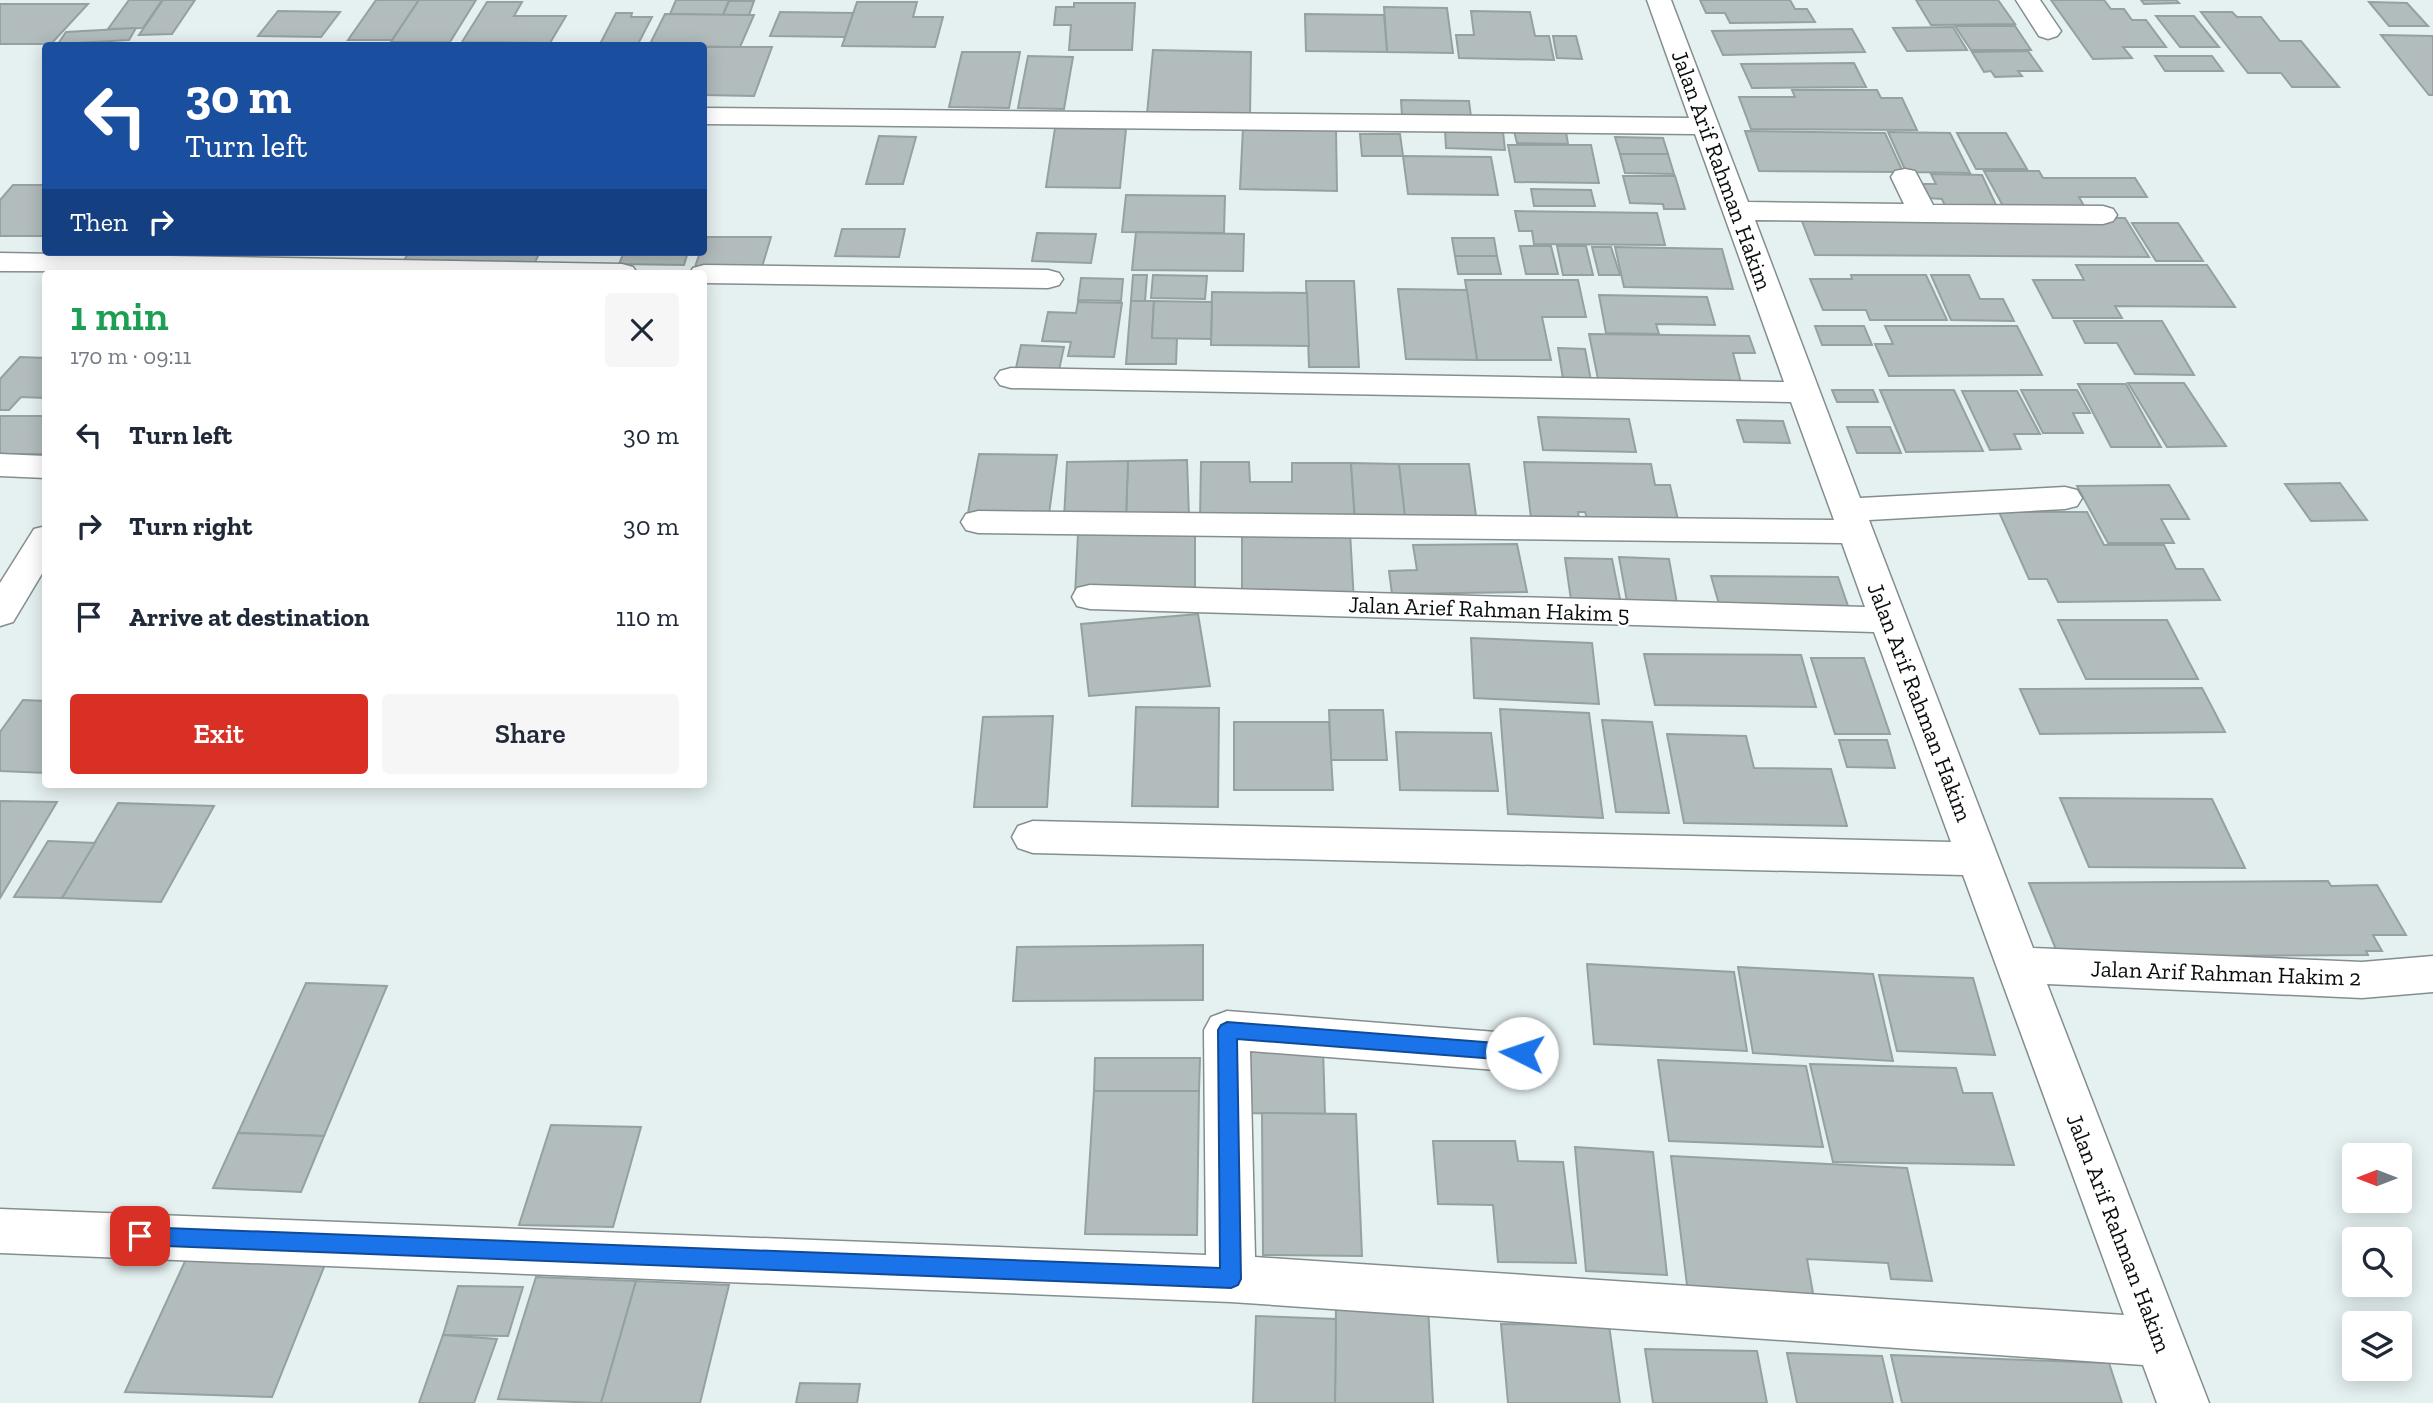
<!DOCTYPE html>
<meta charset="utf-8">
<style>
:root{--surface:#fff;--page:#f6f6f7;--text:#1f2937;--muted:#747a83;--accent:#d93025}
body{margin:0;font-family:"Zilla Slab",serif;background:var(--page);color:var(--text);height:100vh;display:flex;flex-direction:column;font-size:26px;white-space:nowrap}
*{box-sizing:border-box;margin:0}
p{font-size:23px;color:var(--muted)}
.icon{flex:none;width:38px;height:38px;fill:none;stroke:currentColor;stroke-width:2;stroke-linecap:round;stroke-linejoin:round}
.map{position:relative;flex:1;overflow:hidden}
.panel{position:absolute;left:42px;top:270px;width:665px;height:518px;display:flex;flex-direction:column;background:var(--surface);border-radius:7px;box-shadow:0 4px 18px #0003}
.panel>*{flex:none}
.guide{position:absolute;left:42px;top:42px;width:665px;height:214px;border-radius:7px;box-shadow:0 4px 18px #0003;background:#1a4fa0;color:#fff;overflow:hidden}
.needle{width:46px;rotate:270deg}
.fabs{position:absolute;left:2342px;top:1143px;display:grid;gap:14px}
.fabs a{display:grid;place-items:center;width:70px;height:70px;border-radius:7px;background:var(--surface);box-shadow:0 4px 18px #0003;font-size:35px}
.pin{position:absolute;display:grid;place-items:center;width:60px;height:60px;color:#fff;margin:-30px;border-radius:14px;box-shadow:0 4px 10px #0006}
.me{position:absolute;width:77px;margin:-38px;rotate:274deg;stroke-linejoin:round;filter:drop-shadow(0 0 5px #0008)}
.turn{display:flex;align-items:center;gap:24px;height:147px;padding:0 28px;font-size:32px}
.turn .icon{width:91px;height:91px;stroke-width:2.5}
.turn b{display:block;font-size:49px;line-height:60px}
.then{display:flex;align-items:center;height:66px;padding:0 28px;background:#0003;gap:14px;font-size:26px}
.round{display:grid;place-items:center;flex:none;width:74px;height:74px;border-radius:7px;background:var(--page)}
.headline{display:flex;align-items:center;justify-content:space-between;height:119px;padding:0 28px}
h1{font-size:42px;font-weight:600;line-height:52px;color:#1e9e55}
.cta{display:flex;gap:14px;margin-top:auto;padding:14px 28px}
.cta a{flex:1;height:80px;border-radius:7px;background:var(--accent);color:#fff;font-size:28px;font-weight:600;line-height:80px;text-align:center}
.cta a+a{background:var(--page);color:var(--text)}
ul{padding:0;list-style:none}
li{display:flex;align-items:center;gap:21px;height:91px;padding:0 28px}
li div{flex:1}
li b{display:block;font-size:26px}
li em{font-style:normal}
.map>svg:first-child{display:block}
</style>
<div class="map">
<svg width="2433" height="1403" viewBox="0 0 2433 1403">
<rect width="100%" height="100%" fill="#e5f0f0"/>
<g fill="#b2bcbc" stroke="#95a0a0" stroke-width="2">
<polygon points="129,0 162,0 143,28 108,29"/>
<polygon points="163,0 195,0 172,34 139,35"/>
<polygon points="376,0 419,0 392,40 348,40"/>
<polygon points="419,0 476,0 450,42 391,42"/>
<polygon points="676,0 729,0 723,15 670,14"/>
<polygon points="1700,0 1790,0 1795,9 1807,9 1815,22 1730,23 1725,13 1706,13"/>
<polygon points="1916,0 1998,0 2015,24 1931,25"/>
<polygon points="2051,0 2104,0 2111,9 2124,9 2132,20 2146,20 2166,47 2123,47 2132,58 2093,59"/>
<polygon points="2141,0 2176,0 2179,3 2144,4"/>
<polygon points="729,1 754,1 749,15 723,15"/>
<polygon points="487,2 522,2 514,16 566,16 550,43 462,42"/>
<polygon points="857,2 917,2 913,17 943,17 935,47 842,46"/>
<polygon points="2369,2 2407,3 2428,26 2389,26"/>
<polygon points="1074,3 1135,3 1132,50 1069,50 1071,25 1054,25 1056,7 1074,7"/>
<polygon points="0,4 88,4 51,44 0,44"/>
<polygon points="1384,7 1447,8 1453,53 1387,52"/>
<polygon points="278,11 340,12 321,37 258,36"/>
<polygon points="1471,11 1530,12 1535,36 1549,36 1554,60 1459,58 1456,35 1474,35"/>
<polygon points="780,12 853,13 845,37 770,36"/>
<polygon points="2201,12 2232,12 2237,17 2261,17 2280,41 2301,41 2339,87 2292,87 2281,73 2248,73"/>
<polygon points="616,13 632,13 631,17 652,17 637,46 599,46"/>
<polygon points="665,14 749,15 754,15 740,47 649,46"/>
<polygon points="1305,14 1384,15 1387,52 1306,51"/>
<polygon points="2156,16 2194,16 2219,47 2180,47"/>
<polygon points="1955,26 2015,26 2031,50 1971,50"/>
<polygon points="1953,27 1967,50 1907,51 1893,28"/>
<polygon points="136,28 129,40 58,44 66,32"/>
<polygon points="1852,29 1865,52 1723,55 1712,31"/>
<polygon points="2381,35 2433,36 2433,95 2429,95"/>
<polygon points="1553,36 1576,36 1582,59 1557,58"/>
<polygon points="704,47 772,47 754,96 704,95"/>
<polygon points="1153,50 1251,52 1250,116 1147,114"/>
<polygon points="2028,51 2042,71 2018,71 2022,76 1995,77 1991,71 1984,72 1972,52"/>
<polygon points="962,52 1020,52 1009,108 949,107"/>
<polygon points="1028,56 1073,57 1064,109 1018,108"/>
<polygon points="2155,56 2212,56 2223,71 2165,71"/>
<polygon points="1854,63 1866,87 1752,88 1741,64"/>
<polygon points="1792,90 1877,90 1881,98 1902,98 1917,130 1751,129 1739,97 1795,97"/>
<polygon points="1401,100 1469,101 1471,117 1402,116"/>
<polygon points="1055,128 1126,129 1120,188 1046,187"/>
<polygon points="1243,128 1336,130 1337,191 1240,189"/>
<polygon points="1445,130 1503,132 1505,150 1446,148"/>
<polygon points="1514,131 1566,132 1568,144 1517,143"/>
<polygon points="1745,131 1885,133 1903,172 1759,171"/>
<polygon points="1888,132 1950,133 1970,173 1906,172"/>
<polygon points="1957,133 2006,133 2027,169 1976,169"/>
<polygon points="1360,134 1400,134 1403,156 1362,156"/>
<polygon points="879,136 916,137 903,184 866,184"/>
<polygon points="1615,137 1663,138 1668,154 1620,154"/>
<polygon points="1508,145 1591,145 1599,183 1515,182"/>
<polygon points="1620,154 1668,154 1674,174 1625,173"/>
<polygon points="1403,156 1491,157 1498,195 1408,194"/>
<polygon points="1984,171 2039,171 2043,178 2135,178 2147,197 2079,197 2084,206 2003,206"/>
<polygon points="1931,174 1982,175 1997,207 1945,206 1942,199 1928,198 1921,184 1936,184"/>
<polygon points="1623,176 1675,176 1685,209 1664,209 1663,204 1630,203"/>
<polygon points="13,185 46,185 46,236 0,236 0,200"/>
<polygon points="1531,189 1591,190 1595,206 1534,206"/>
<polygon points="1126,195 1225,196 1224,233 1122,232"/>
<polygon points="1515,211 1657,213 1665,245 1534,244 1532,231 1519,231"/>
<polygon points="1800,216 2125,218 2149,257 1815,255"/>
<polygon points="2132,223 2178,223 2203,261 2156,261"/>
<polygon points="842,229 905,229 899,257 835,256"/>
<polygon points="1136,232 1244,234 1243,271 1132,270"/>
<polygon points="1037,233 1096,234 1091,263 1032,261"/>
<polygon points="706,237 771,237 762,267 695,267 700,252 704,252"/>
<polygon points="1452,238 1494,238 1497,256 1455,256"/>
<polygon points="1520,246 1551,246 1558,274 1526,274"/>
<polygon points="1557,246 1586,246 1593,275 1563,275"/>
<polygon points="1592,247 1611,247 1620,275 1599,275"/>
<polygon points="1615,247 1722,249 1733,289 1624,287"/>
<polygon points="409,252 540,252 533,266 402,264"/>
<polygon points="624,252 688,252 684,265 619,264"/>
<polygon points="1455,256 1497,256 1501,274 1458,274"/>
<polygon points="2076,265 2207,265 2235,307 2115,306 2122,318 2053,318 2033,280 2084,280"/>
<polygon points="1133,275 1147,275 1145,301 1131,301"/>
<polygon points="1153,275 1207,276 1205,299 1151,298"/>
<polygon points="1851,275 1926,275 1947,320 1870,320 1866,310 1823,310 1810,279 1852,279"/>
<polygon points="1931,275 1969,275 1980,299 2003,299 2014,321 1951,320"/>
<polygon points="1081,278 1123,279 1121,301 1078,300"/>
<polygon points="1465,280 1578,280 1586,317 1542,317 1551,360 1477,360"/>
<polygon points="1306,281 1354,281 1359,367 1309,367"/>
<polygon points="1398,289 1467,290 1477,360 1406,359"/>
<polygon points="1212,292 1307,293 1309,346 1211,345"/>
<polygon points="1599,295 1707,297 1715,325 1656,324 1659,334 1606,333"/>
<polygon points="1131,301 1154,301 1152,338 1177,338 1176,364 1126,364"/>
<polygon points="1154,301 1212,302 1211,339 1152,338"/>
<polygon points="1078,302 1122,303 1114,357 1068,356 1071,342 1042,341 1048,312 1076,313"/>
<polygon points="2074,321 2162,321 2194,375 2135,374 2117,343 2085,343"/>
<polygon points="1815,326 1864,326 1872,345 1822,345"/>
<polygon points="1885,326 2017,326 2042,375 1889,376 1875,344 1893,344"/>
<polygon points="1589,334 1749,336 1755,353 1733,353 1742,386 1599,384"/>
<polygon points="1021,345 1064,347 1059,370 1016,368"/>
<polygon points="1558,348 1585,349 1592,386 1564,385"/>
<polygon points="20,357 46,358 46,398 21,397 9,410 0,410 0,379"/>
<polygon points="2128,383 2184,383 2226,446 2167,447"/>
<polygon points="2078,384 2126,384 2161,447 2111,447"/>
<polygon points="1832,390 1873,390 1878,402 1837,402"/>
<polygon points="1880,390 1954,390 1983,451 1906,452"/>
<polygon points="2021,390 2077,390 2090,413 2073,413 2083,433 2043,433"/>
<polygon points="1962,391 2017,391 2040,434 2014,434 2021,449 1990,450"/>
<rect x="0" y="416" width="46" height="38"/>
<polygon points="1538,417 1629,419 1636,452 1543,450"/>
<polygon points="1737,420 1783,421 1790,443 1744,442"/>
<polygon points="1847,427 1890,427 1901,453 1857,453"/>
<polygon points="979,454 1057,455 1049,514 968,513"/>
<polygon points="1187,460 1189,517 1126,518 1128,461"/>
<polygon points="1128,461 1126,518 1064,519 1067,462"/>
<polygon points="1201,462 1249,462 1250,482 1292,482 1292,463 1351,463 1355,521 1200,521"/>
<polygon points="1524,462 1651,464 1655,485 1670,485 1678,520 1587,518 1585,512 1578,512 1579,519 1531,518"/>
<polygon points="1351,463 1399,464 1406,521 1355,521"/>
<polygon points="1399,464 1469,464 1476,516 1405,516"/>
<polygon points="2340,483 2367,520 2311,521 2285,484"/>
<polygon points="2169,485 2189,519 2161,519 2174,543 2108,543 2077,486"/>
<polygon points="1999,512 2087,512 2104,545 2164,545 2176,569 2203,569 2220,600 2058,602 2047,579 2029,579"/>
<polygon points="1242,531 1350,532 1354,602 1242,600"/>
<polygon points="1078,534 1195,534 1195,594 1075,595"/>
<polygon points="1517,544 1527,592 1392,594 1389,571 1417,570 1413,545"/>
<polygon points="1619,557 1669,559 1678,609 1628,607"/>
<polygon points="1565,558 1612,559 1622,609 1572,607"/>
<polygon points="1711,576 1838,577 1848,606 1719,604"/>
<polygon points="1198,614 1210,686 1089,696 1081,624"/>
<polygon points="2058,620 2167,620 2198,679 2086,679"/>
<polygon points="1471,638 1592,643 1599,704 1474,698"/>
<polygon points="1644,654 1801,655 1816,707 1655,705"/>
<polygon points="1811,658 1864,658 1890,734 1835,734"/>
<polygon points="2202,688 2225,732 2040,734 2020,689"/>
<polygon points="23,700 46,701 46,773 0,771 0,732"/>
<polygon points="1136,707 1219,708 1218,807 1132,806"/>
<polygon points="1500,709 1589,713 1603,818 1508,814"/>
<polygon points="1329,710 1383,710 1387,760 1331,760"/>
<polygon points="1053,716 1047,807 974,807 983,717"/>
<polygon points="1602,720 1652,722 1669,813 1616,812"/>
<polygon points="1234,722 1329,722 1333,790 1234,790"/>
<polygon points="1396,732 1491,733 1498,791 1400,790"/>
<polygon points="1667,734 1746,736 1754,768 1831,769 1847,826 1684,823"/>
<polygon points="1839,740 1887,740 1895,768 1847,767"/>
<polygon points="2060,798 2212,799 2245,868 2089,867"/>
<polygon points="0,801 57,802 0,898"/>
<polygon points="118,803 214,806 161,902 62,898"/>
<polygon points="48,841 95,843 62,898 14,897"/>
<polygon points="2328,881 2331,886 2377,885 2406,935 2373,935 2382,951 2366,951 2368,955 2059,957 2029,883"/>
<polygon points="1203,945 1203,1000 1013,1001 1017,947"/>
<polygon points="1587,964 1734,972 1747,1051 1594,1044"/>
<polygon points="1738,967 1873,974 1893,1061 1753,1053"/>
<polygon points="1879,975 1973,978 1995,1055 1897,1051"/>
<polygon points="306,983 387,986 324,1136 238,1133"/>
<polygon points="1237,1048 1323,1048 1325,1114 1236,1113"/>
<polygon points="1095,1058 1200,1058 1199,1091 1094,1091"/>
<polygon points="1658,1060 1806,1066 1823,1147 1669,1141"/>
<polygon points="1810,1064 1956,1068 1963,1093 1992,1093 2014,1165 1833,1162"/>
<polygon points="1094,1091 1199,1091 1197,1235 1085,1234"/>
<polygon points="1262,1113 1356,1114 1362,1256 1263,1255"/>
<polygon points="551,1125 641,1127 613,1227 519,1225"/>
<polygon points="238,1133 324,1136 301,1192 213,1188"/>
<polygon points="1433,1141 1515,1141 1518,1161 1563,1162 1576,1263 1498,1262 1493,1205 1438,1204"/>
<polygon points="1575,1147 1653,1152 1667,1275 1586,1271"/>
<polygon points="1671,1156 1907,1168 1932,1281 1891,1279 1888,1263 1807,1259 1817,1316 1690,1309"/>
<polygon points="187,1257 326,1262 272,1397 125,1392"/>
<polygon points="536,1277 636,1281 601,1403 498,1399"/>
<polygon points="636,1281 729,1285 700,1403 601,1403"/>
<polygon points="458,1286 523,1287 508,1336 443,1335"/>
<polygon points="1336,1300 1428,1305 1433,1403 1335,1403"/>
<polygon points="1256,1316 1336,1319 1335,1403 1253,1403"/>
<polygon points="1501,1324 1609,1325 1620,1403 1508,1403"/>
<polygon points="443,1335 497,1339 474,1403 419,1403"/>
<polygon points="1645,1349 1757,1351 1767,1403 1653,1403"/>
<polygon points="1787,1353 1882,1356 1893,1403 1797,1403"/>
<polygon points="1891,1355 2109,1363 2122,1403 1902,1403"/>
<polygon points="800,1383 860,1384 857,1403 796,1403"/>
</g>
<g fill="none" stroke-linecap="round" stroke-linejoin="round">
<g stroke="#848e8e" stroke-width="3">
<g id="minor">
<polygon points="1647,0 1671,0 1748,202 1904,204 1891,177 1895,171 1905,169 1915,171 1933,205 2103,206 2113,209 2117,215 2113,221 2103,224 1755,220 1860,498 2065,487 2077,490 2082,498 2077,506 2065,509 1869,520 2033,948 2362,962 2433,956 2433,992 2362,998 2047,984 2209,1403 2157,1403 2143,1365 1231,1302 0,1253 0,1209 1206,1255 1204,1030 1211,1017 1227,1011 1522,1034 1538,1039 1545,1053 1538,1067 1522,1072 1250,1051 1255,1257 2124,1315 1963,875 1033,853 1018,848 1012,837 1018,826 1033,821 1951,842 1874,632 1090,609 1077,606 1072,597 1077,588 1090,585 1865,607 1842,543 978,533 966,530 961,522 966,514 978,511 1834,520 1791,402 1011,388 1000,385 995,378 1000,371 1011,368 1784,382 1695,134 704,124 704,108 1689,118"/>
<polygon points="2016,0 2040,0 2061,31 2057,36 2048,39 2039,36"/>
<polygon points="0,253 622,264 633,267 637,273 0,271"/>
<polygon points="704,265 1048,270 1059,273 1063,279 1059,285 1048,288 704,283 704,273 690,273 693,268"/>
<polygon points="0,454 46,456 46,478 0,476"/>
<polygon points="46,526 46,567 13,622 0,626 0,583 34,529"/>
</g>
</g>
<use href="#minor" fill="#fff" fill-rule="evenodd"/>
</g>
<polygon fill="#1a73e8" stroke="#114b97" stroke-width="2" points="1227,1022 1522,1045 1529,1047 1532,1053 1529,1059 1522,1061 1237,1039 1241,1279 1238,1285 1231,1288 140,1245 133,1243 130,1236 133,1229 140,1227 1220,1268 1218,1030 1221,1025"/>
<g text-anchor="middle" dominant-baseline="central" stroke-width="5" stroke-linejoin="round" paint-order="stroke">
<g font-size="23" fill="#0a0e0e" stroke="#fff">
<text transform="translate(1722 170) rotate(70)">Jalan Arif Rahman Hakim</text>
<text transform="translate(1489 609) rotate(2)">Jalan Arief Rahman Hakim 5</text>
<text transform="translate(1920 702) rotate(69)">Jalan Arif Rahman Hakim</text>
<text transform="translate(2226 973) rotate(2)">Jalan Arif Rahman Hakim 2</text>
<text transform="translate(2119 1233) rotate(69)">Jalan Arif Rahman Hakim</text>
</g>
</g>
</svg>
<div class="fabs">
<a><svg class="needle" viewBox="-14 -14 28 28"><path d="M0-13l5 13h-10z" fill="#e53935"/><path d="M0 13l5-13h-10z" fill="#747a83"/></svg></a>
<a><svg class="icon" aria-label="search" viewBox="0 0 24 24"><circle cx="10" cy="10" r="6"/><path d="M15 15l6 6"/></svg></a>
<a><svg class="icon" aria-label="layers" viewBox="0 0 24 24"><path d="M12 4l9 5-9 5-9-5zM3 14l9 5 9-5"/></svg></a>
</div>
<div class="pin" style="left:140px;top:1236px;background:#d93025"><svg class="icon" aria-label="arrive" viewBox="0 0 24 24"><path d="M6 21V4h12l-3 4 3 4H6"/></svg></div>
<svg class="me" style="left:1522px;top:1053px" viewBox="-20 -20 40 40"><circle r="19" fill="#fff"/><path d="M0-13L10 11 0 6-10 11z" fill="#1a73e8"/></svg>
<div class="guide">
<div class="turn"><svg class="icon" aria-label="left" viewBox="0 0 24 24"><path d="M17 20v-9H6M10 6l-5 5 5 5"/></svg><div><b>30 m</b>Turn left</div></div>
<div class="then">Then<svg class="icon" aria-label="right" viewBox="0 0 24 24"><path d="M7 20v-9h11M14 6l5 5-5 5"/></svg></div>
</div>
<section class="panel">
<div class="headline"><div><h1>1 min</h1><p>170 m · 09:11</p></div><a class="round"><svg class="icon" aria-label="close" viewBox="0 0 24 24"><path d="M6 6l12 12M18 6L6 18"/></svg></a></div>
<ul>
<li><svg class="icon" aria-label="left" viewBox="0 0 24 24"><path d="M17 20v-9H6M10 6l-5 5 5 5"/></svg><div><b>Turn left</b></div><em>30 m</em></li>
<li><svg class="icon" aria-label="right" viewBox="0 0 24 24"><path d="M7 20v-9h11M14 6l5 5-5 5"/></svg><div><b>Turn right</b></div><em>30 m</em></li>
<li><svg class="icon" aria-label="arrive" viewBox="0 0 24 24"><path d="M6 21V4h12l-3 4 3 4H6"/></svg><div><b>Arrive at destination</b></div><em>110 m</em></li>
</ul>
<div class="cta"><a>Exit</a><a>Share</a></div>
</section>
</div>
